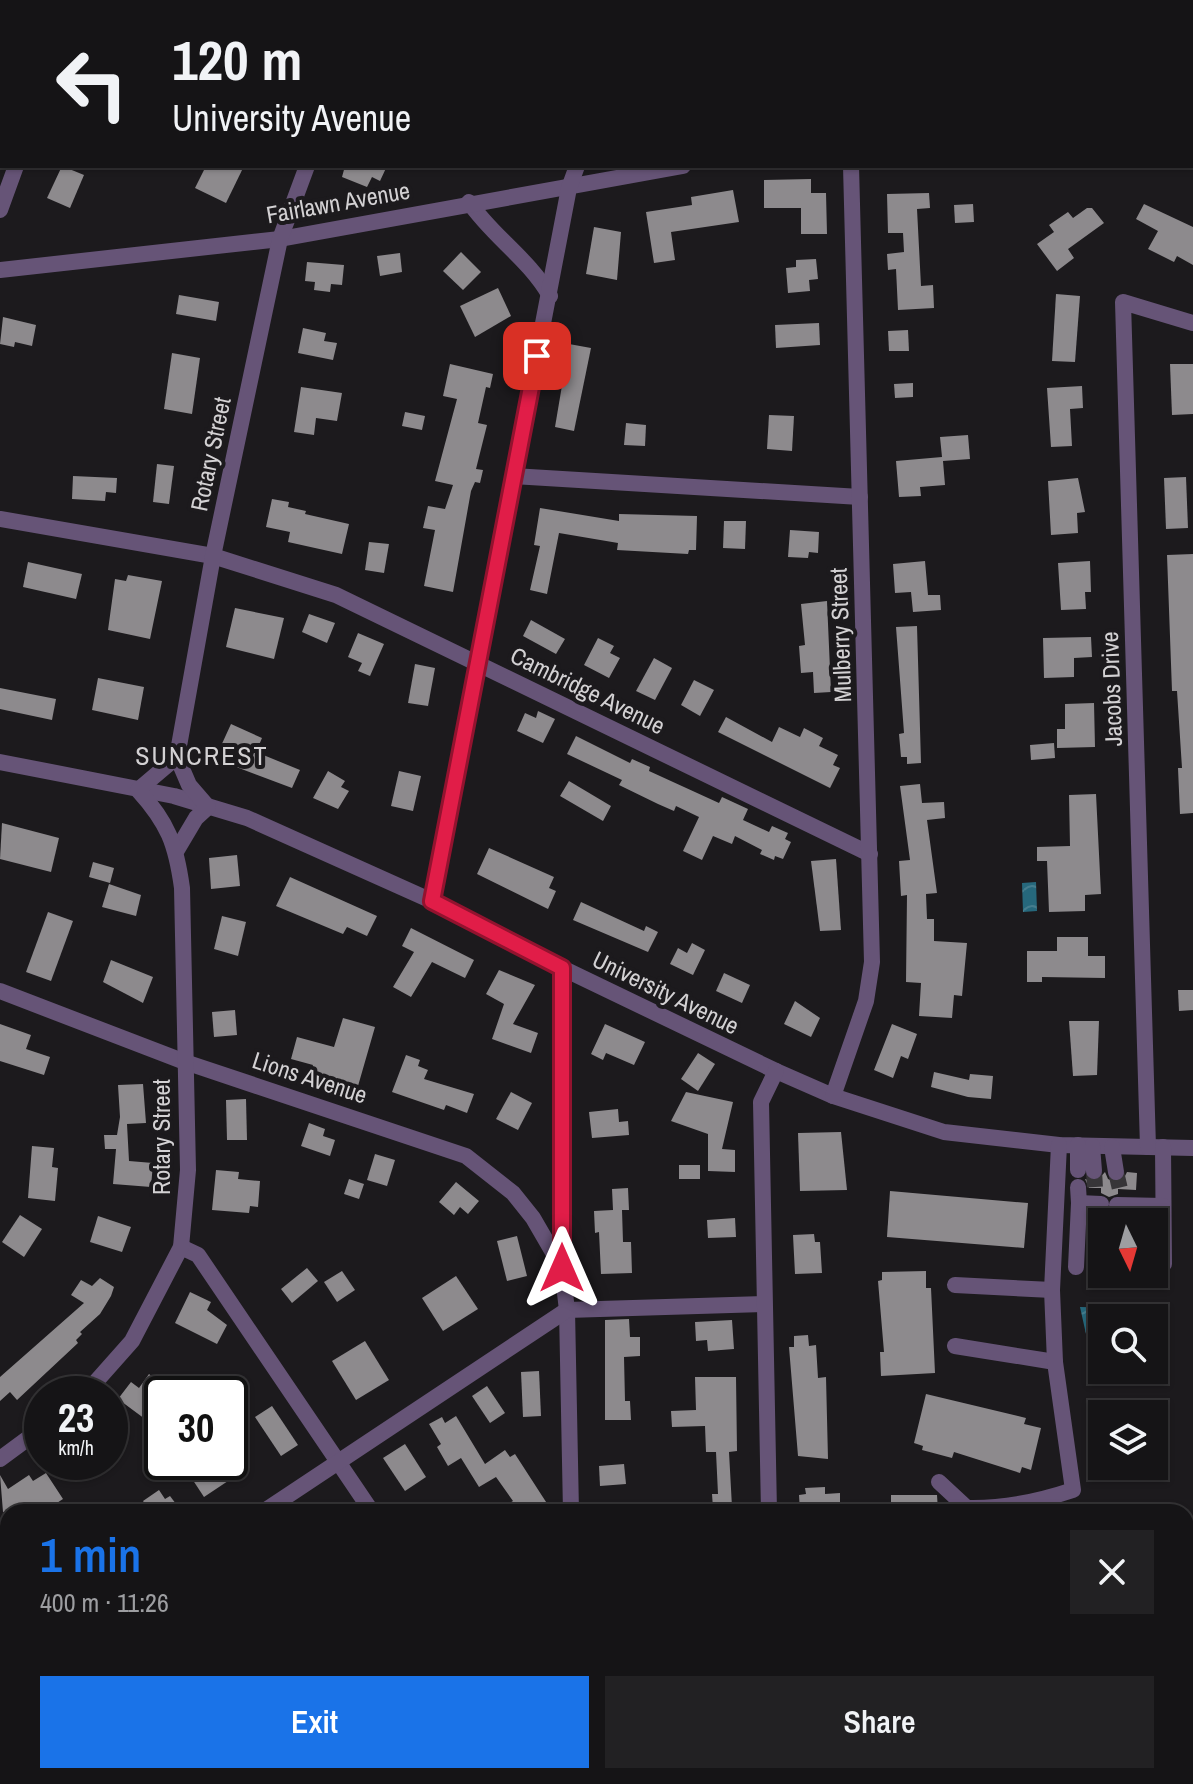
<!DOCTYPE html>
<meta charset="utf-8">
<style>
:root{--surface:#151416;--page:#222123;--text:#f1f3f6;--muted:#9d9ea1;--line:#343335;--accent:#1a73e8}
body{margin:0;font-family:"Archivo Narrow",sans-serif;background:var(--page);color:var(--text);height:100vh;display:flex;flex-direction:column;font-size:30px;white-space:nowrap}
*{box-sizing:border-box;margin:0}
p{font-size:26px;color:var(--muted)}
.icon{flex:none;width:44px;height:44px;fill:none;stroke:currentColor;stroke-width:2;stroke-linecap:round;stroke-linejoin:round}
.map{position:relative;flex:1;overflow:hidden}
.panel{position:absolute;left:0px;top:1504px;width:1194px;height:280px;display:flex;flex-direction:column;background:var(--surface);border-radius:24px 24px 0 0;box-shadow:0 2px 6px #0004,0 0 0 2px var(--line)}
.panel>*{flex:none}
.hud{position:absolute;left:0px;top:0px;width:1194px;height:168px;box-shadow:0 2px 6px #0004,0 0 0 2px var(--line);background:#151416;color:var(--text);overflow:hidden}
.needle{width:52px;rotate:175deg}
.fabs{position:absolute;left:1088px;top:1208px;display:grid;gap:16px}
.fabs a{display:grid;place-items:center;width:80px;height:80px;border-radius:0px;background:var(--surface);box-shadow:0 2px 6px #0004,0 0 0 2px var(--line);font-size:40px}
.speed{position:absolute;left:24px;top:1376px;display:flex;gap:16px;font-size:40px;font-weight:700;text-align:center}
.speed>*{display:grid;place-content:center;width:104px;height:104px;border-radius:50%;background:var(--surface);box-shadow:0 2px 6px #0004,0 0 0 2px var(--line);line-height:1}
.speed small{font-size:20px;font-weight:400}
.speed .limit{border:4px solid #111;border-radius:12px;background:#fff;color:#111}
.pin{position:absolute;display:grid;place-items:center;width:68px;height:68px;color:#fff;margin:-34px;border-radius:16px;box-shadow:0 4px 12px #0006}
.me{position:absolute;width:88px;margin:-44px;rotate:0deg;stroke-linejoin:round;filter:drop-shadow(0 0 6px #0008)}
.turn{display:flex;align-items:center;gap:28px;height:168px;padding:0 40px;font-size:36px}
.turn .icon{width:104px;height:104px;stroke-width:2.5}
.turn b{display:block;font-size:56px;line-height:68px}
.round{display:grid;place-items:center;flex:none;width:84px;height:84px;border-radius:0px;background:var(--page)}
.overview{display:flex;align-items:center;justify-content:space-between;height:136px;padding:0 40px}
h1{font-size:48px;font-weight:600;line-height:60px;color:var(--accent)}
.cta{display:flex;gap:16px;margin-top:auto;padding:16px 40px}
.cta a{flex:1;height:92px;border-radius:0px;background:var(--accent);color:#fff;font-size:32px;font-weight:600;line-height:92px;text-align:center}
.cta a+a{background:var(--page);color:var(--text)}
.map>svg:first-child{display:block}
</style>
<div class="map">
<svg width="1193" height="1784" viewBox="0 0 1193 1784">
<defs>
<pattern id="water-waves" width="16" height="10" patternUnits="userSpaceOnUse" patternTransform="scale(2)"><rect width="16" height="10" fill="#26687c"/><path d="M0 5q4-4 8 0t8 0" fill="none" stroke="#457d8e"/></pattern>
</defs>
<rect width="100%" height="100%" fill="#1c1a1d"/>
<g fill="url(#water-waves)">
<polygon points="1036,882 1037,911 1023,912 1022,883"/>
<polygon points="1080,1307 1120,1308 1121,1318 1102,1318 1100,1334 1086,1334"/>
</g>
<g fill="#8d8a8d">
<polygon points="62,166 84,175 70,208 47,198"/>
<polygon points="206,166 244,166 226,203 195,188"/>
<polygon points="345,166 387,166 380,181 372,177 367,187 342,177"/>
<polygon points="811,179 811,193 826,193 827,234 801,234 801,208 764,208 764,180"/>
<polygon points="733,190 739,222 671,232 675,260 654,263 646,212 692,205 691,197"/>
<polygon points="929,193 930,208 917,209 921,286 933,285 934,308 898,310 896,269 888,270 887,254 904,252 903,233 888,233 887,194"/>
<polygon points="973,204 974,222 955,223 954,205"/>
<polygon points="1144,204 1193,227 1193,265 1177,256 1174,262 1148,249 1158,231 1136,219"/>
<polygon points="1087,208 1092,208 1104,223 1068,249 1074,258 1057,271 1037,244 1054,232 1049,225 1068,212 1073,218"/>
<polygon points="594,227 621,232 617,280 586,274"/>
<polygon points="461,252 481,272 463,290 443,271"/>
<polygon points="400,253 402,272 380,276 377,256"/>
<polygon points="816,259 818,279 809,280 810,291 788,293 786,268 796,267 796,260"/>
<polygon points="307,262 344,265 342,285 331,284 330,292 314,290 315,282 305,281"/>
<polygon points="498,288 511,316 475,337 460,306"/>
<polygon points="1056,294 1080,296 1075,362 1052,361"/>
<polygon points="179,295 219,302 216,321 176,314"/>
<polygon points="3,317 36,325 32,346 15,342 14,347 0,344"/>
<polygon points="819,323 820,345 776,348 775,325"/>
<polygon points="303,328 326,333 324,341 337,343 333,360 298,353"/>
<polygon points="908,330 909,351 889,351 888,331"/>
<polygon points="569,344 591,348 574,431 555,427"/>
<polygon points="172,353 200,358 192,414 164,409"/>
<polygon points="450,364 493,374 490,388 486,387 478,423 487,425 476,469 483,470 480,483 475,482 471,491 453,592 424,586 435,530 423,528 428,506 445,509 453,485 435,481 457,399 443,396"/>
<polygon points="1170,364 1193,364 1193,414 1172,415"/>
<polygon points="913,383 913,397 895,398 894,384"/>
<polygon points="1082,386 1083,408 1070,409 1072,446 1051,447 1047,388"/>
<polygon points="301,387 342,393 337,421 316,418 314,435 294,432"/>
<polygon points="405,412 425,416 422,430 402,426"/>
<polygon points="769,415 794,416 792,451 767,449"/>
<polygon points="626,423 646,425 645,446 624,445"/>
<polygon points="968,435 970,459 943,461 945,485 920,487 921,496 899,497 896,461 942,457 940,437"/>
<polygon points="157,464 174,466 169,504 153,502"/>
<polygon points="73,476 117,478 116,493 106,492 105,501 72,499"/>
<polygon points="1186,477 1188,528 1166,529 1164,478"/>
<polygon points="1078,478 1085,512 1077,513 1078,533 1051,535 1048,481"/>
<polygon points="272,499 289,502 288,507 306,511 305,514 349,524 342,554 288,542 290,532 266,527"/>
<polygon points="540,508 619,521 619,514 697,516 696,550 689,550 688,554 617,550 618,543 559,533 547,594 530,590 540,546 534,545"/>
<polygon points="724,521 746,521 745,549 723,548"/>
<polygon points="790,530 819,532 818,553 809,552 808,558 788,557"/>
<polygon points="369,542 389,544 384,573 365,570"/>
<polygon points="1193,554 1193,813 1180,814 1178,768 1182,768 1177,691 1172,691 1167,555"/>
<polygon points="925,561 928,595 940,595 941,610 913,612 911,592 895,593 893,564"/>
<polygon points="1090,561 1091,592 1085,592 1086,609 1061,610 1058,563"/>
<polygon points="28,562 82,574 76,599 23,587"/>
<polygon points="128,575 162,581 150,639 108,630 115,579 126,581"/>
<polygon points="827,601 831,692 814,693 813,672 801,673 799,646 805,645 801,604"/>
<polygon points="235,608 284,618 274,659 226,647"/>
<polygon points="309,614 335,623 327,643 302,632"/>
<polygon points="531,620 565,639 556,654 523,636"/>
<polygon points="917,626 921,763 907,764 907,757 901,757 899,734 904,733 896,627"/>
<polygon points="358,633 384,644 370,676 358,671 362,663 348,657"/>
<polygon points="1091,637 1092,657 1074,658 1074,677 1044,678 1043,638"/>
<polygon points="598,638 614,646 610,653 620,658 609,678 584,665"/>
<polygon points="654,658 672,668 655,700 636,691"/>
<polygon points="415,664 435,668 428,706 408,703"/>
<polygon points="98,678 144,687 138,720 92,710"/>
<polygon points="694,680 714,690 700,716 681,705"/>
<polygon points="0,688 56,699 52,720 0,709"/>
<polygon points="1094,703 1095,747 1057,748 1057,729 1065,729 1065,704"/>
<polygon points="538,711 555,719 543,743 517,731 525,713 536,718"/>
<polygon points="726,717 772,742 779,727 800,737 804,728 823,738 819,746 838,755 833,765 840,768 830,788 718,732"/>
<polygon points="231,724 262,738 256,752 300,770 292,788 215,759"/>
<polygon points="576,736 630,763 632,759 650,767 649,771 719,803 722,797 748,809 743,820 769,832 772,826 788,833 785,839 791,842 783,859 775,856 774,860 760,854 762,850 735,836 732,844 713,836 702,860 683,851 699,817 676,806 674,811 658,804 619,785 622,780 567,754"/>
<polygon points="1054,743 1055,758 1031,760 1030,745"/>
<polygon points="328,771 345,781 341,787 349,791 338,809 313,798"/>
<polygon points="399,771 421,776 413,811 391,806"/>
<polygon points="569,781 611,806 603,821 560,796"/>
<polygon points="920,784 922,803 944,802 945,818 927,820 937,893 926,894 927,919 934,919 934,941 967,943 962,996 954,995 952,1018 919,1016 921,983 906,982 907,895 901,896 899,861 910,860 900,786"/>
<polygon points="1096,794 1101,894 1085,895 1085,911 1049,912 1047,861 1037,861 1037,847 1070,846 1069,795"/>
<polygon points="2,823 59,838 51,872 0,859"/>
<polygon points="489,848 554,877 549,888 556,891 548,909 477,874"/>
<polygon points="237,855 240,886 211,889 209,858"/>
<polygon points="836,859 841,930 820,931 811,861"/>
<polygon points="93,862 114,868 110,883 89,877"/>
<polygon points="290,877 377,916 367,936 347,927 343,934 276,906"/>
<polygon points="109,884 141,895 136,916 102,907"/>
<polygon points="581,902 644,931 646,926 658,932 648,952 573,920"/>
<polygon points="48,912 73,921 51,981 26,972"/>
<polygon points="222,916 246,922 238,956 214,949"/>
<polygon points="411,928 474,960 465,978 432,962 411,997 393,987 414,952 402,946"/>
<polygon points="1057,937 1088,937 1088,956 1105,956 1105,978 1042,977 1042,982 1027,982 1027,951 1057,951"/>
<polygon points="692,943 705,950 693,975 670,964 678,948 687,953"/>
<polygon points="111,960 153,977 143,1003 103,982"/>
<polygon points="499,970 535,985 513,1024 538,1033 531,1053 492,1039 504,1004 486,994"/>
<polygon points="724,973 750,985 742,1003 716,991"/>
<polygon points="1178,990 1193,990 1193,1010 1179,1011"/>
<polygon points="795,1001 820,1018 811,1037 784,1024"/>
<polygon points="235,1010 237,1035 214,1037 212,1012"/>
<polygon points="343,1018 375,1027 358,1086 310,1073 313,1065 291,1059 297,1037 334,1047"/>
<polygon points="1069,1021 1099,1021 1097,1075 1073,1076"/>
<polygon points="0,1024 31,1035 26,1049 50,1057 44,1075 0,1061"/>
<polygon points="605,1024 645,1042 634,1065 606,1053 603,1060 591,1054"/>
<polygon points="892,1024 917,1034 908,1059 901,1056 893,1078 874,1070"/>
<polygon points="698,1053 715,1064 698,1091 681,1079"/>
<polygon points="406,1055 420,1060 418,1066 428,1070 424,1079 474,1094 467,1113 446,1105 444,1110 392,1092"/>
<polygon points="934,1072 969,1080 970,1074 993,1076 991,1099 968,1097 931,1087"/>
<polygon points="143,1084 146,1123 127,1124 129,1161 153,1163 151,1187 113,1184 116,1149 105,1149 104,1135 117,1135 120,1117 118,1085"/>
<polygon points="511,1092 532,1103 518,1130 496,1119"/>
<polygon points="686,1092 733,1102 722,1149 735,1150 735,1172 708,1171 708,1134 671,1121"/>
<polygon points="246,1099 247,1140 227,1140 226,1100"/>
<polygon points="618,1109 619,1122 628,1121 629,1135 592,1138 589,1112"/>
<polygon points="309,1123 325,1129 323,1136 335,1140 330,1156 301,1146"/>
<polygon points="841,1132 847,1190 800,1191 798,1133"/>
<polygon points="32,1146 54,1148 52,1167 58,1168 55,1201 28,1198"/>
<polygon points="375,1154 395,1160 387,1186 367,1180"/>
<rect x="679" y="1165" width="21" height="14"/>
<polygon points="216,1170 239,1172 238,1179 260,1181 258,1207 250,1206 249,1213 212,1210"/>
<polygon points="1105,1172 1108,1179 1117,1183 1123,1180 1127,1172 1137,1173 1136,1190 1118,1189 1118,1194 1109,1197 1101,1193 1101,1188 1089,1188 1085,1179 1096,1182"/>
<polygon points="349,1179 364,1184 359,1199 344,1194"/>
<polygon points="456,1182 479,1201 468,1214 460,1207 454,1215 439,1202"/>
<polygon points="628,1188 629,1210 622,1210 623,1242 631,1242 632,1273 601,1274 599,1232 595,1233 594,1211 613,1210 612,1189"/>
<polygon points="890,1191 1028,1203 1024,1248 887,1237"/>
<polygon points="20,1215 42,1229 24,1257 2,1242"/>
<polygon points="98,1216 131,1227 122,1252 90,1242"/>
<polygon points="735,1218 736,1237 708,1238 707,1220"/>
<polygon points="1091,1229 1102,1229 1102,1269 1089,1269"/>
<polygon points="814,1234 815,1242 820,1242 822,1273 795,1274 793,1235"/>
<polygon points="517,1236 527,1276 507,1281 497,1241"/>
<polygon points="307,1268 318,1281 292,1303 281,1289"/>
<polygon points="342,1271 355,1290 337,1302 324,1282"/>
<polygon points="926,1271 926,1288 931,1288 935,1373 881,1376 880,1352 884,1352 878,1281 882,1280 882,1272"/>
<polygon points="456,1276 478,1309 443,1331 422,1298"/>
<polygon points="100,1278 114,1287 111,1296 100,1314 80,1332 82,1334 76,1340 78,1343 17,1400 10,1392 0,1401 0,1377 84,1303 71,1295 81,1280 92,1286"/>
<polygon points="190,1292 211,1302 207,1310 227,1325 217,1344 175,1323"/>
<polygon points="629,1319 630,1337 640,1337 640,1356 624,1357 625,1401 630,1401 631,1420 605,1420 605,1320"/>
<polygon points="732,1320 734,1349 708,1351 707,1340 696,1341 695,1322"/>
<polygon points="808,1335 809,1346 816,1345 818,1378 826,1377 828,1459 798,1456 789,1347 794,1347 794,1336"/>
<polygon points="365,1341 389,1380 356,1400 332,1361"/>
<polygon points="539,1371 541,1416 523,1417 521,1372"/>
<polygon points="149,1374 168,1389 145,1419 118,1399 131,1382 139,1388"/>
<polygon points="695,1377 736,1377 737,1451 729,1452 732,1507 713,1508 712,1494 718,1494 716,1452 706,1452 705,1426 672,1427 671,1411 696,1410"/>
<polygon points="487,1386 505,1413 490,1423 472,1396"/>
<polygon points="926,1394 1026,1418 1024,1424 1041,1428 1031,1470 1022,1467 1020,1473 954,1452 952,1458 922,1450 923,1446 914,1443"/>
<polygon points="272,1406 298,1445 281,1456 255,1417"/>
<polygon points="456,1416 485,1464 505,1450 510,1457 515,1454 548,1505 537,1512 495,1512 513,1501 496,1477 479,1487 461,1458 448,1466 437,1447 441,1444 429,1424 442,1417 445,1423"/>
<polygon points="405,1444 426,1477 405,1491 383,1458"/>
<polygon points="181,1462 228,1462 237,1475 204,1497"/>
<polygon points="624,1464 626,1484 600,1486 599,1466"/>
<polygon points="46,1473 63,1499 43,1512 3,1512 0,1475 8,1489 29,1475 33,1481"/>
<polygon points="825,1487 825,1494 840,1493 840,1512 800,1512 799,1495 806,1494 805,1488"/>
<polygon points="159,1490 165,1499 170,1496 182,1512 146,1512 149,1510 143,1501"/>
<polygon points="891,1495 937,1495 938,1512 891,1512"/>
</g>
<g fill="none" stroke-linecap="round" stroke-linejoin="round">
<g stroke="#373538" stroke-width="16" stroke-dasharray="16 8" stroke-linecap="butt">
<polyline points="1094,1171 1095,1188"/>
<polyline points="1116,1172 1120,1189"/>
</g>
<g stroke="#665477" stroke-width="16">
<polyline points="77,2 78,0"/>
<polyline points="366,2 367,0"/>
<polyline points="641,2 642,0"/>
<polyline points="907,2 908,0"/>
<polyline points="1192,7 1193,7"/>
<path d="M469 202C493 237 529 259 550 296"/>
<polyline points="0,210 16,166"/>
<polyline points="0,270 280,239 683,166"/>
<polyline points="513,476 860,497"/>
<polyline points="0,519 213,556 336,595 870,854"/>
<polyline points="0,762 174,796 247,818 432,901 562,968 776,1071 833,1096 944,1132 1059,1145 1193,1148"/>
<polyline points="177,850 196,818 208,807 189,785 177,757 213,556 280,239 307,166"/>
<polyline points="432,901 569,188 577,166"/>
<polyline points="562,968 562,1268 567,1310 571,1512"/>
<polyline points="0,991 185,1062 466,1156 513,1193 533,1218 562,1268"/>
<polyline points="833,1096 866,1001 872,962 851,166"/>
<polyline points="1092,1146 1094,1171"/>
<polyline points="1112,1147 1116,1172"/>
<polyline points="1148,1147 1123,302 1193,323"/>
<polyline points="1163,1147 1164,1264"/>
<polyline points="1078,1170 1078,1145"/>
<polyline points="1078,1187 1079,1203"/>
<polyline points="1117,1205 1163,1206"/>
<polyline points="181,1247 198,1255 372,1512"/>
<polyline points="1076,1267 1079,1203 1101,1204"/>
<polyline points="955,1285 1052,1290"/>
<polyline points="955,1346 1055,1362"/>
<path d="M85 1394 132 1341 181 1247 188 1170 182 888C176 844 168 823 138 790L177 757"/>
<polyline points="0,1459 42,1428"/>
<path d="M939 1482 967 1508C1004 1509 1037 1502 1073 1490L1055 1362 1052 1290 1059 1145"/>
<polyline points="263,1512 567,1310 764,1304"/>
<polyline points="769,1512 761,1102 776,1071"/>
<polyline points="0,1688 8,1698"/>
<polyline points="67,1776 73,1784"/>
<polyline points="548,1776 553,1784"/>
<polyline points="776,1776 776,1784"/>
<polyline points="199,1784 211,1776"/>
<polyline points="575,1784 576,1776"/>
</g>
</g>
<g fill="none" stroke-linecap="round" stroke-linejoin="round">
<g stroke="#92132f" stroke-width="20">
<polyline id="route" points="537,356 432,901 562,968 562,1268"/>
</g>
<use href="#route" stroke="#e11d48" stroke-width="14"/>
</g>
<g text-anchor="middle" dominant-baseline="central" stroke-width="8" stroke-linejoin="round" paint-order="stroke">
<g font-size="24" fill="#d3d1d3" stroke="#1c1a1d">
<text transform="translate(338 202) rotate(-10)">Fairlawn Avenue</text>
<text transform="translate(210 454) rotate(-78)">Rotary Street</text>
<text transform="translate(840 635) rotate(-92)">Mulberry Street</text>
<text transform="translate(1111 689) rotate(-92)">Jacobs Drive</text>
<text transform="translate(588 690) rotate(26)">Cambridge Avenue</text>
<text transform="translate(666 992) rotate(26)">University Avenue</text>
<text transform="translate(310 1077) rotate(18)">Lions Avenue</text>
<text transform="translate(161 1137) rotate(-90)">Rotary Street</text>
</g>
<g font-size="26" letter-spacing="2" fill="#d3d1d3" stroke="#1c1a1d">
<text x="202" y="755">SUNCREST</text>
</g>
</g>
</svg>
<div class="fabs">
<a><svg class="needle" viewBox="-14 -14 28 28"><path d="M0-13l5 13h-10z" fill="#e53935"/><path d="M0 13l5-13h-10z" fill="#9d9ea1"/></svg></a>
<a><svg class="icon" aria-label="search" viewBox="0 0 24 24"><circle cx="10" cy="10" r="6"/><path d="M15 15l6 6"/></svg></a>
<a><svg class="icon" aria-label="layers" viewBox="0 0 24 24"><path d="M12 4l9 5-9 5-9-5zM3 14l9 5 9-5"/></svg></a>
</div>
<div class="speed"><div>23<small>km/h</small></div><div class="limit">30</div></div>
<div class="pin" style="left:537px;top:356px;background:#d93025"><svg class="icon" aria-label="arrive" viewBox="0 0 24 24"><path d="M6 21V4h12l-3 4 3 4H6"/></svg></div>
<svg class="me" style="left:562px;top:1268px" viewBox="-20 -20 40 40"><path d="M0-17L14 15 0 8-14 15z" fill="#e11d48" stroke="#fff" stroke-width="4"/></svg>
<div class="hud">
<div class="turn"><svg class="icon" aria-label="left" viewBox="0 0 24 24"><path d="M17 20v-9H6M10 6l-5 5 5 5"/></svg><div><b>120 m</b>University Avenue</div></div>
</div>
<section class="panel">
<div class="overview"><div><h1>1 min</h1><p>400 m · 11:26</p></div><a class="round"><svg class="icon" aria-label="close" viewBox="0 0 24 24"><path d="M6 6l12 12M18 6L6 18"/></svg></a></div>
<div class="cta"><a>Exit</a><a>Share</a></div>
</section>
</div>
